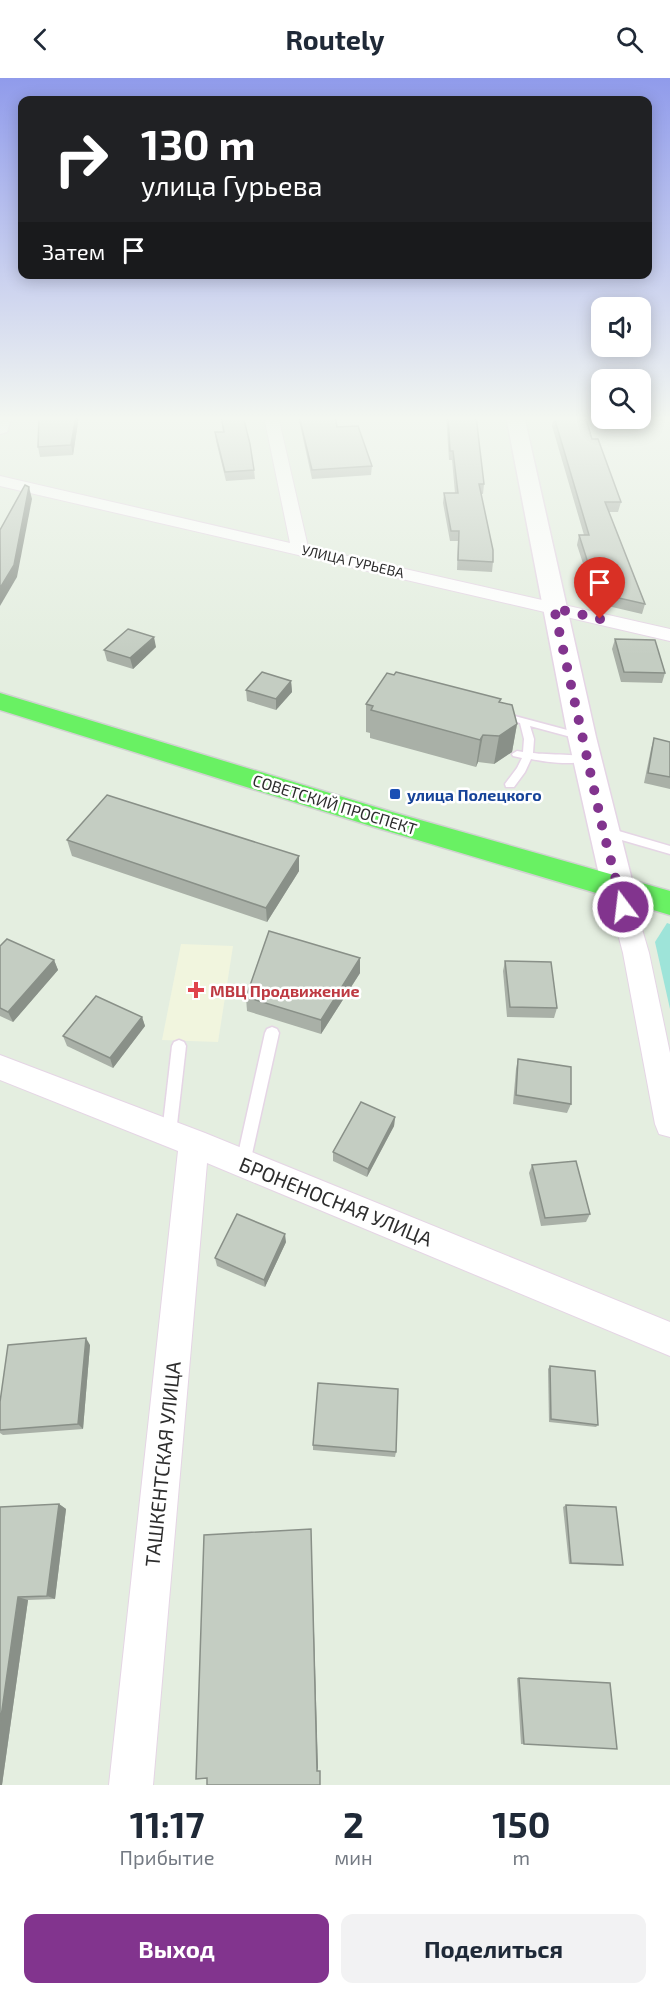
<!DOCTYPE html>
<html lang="ru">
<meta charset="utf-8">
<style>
:root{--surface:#fff;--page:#f2f2f3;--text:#1f2937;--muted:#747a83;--accent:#82348e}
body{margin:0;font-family:"Exo 2",sans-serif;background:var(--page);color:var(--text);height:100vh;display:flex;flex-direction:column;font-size:22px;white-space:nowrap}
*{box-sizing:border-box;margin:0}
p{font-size:20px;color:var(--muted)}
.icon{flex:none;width:33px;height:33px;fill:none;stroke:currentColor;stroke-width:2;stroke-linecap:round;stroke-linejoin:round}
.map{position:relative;height:1707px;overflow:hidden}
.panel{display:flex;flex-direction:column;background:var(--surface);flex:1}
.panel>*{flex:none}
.top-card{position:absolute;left:18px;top:18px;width:634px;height:183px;border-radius:12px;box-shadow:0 3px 15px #0003;background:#202124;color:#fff;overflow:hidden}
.controls{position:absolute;left:591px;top:219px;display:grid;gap:12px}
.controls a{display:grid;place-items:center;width:60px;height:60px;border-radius:12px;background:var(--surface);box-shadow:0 3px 15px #0003;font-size:30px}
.pin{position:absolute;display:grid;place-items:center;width:51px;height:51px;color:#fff;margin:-62px -26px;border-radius:50% 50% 50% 0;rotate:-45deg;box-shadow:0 0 6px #0007}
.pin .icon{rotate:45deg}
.me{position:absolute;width:66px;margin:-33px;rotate:345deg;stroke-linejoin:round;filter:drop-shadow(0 0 4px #0008)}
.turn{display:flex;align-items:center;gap:21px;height:126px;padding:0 24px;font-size:27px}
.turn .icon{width:78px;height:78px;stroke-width:2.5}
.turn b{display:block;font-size:42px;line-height:51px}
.then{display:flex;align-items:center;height:57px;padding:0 24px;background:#0003;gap:12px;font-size:22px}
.eta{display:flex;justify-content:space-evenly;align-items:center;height:102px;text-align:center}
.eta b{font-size:36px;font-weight:700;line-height:42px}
.cta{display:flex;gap:12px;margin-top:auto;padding:12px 24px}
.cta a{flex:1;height:69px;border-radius:12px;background:var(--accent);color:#fff;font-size:24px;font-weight:700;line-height:69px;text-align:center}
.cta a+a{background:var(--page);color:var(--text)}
header{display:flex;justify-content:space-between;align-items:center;height:78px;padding:0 24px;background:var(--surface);font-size:27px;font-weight:700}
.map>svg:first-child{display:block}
</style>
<header><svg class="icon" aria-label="back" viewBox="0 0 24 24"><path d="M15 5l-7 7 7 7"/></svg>Routely<svg class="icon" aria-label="search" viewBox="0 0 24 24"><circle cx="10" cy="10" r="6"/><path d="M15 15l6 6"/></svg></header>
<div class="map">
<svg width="670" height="1707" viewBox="0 0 670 1707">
<rect width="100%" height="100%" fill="#e4eee0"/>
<polygon fill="#f1f5de" points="181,866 233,868 218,964 162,962"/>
<polygon fill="#9ee4d9" points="667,845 670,846 670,931 655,864"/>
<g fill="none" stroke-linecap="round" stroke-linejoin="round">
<g stroke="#e5d5e5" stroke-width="3">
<g id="lane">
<path d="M500 634 586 657 587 659 582 662 530 648 534 661 533 675C545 677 586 676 591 680 581 689 545 684 531 681L525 694 514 709H506L505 706 517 690 522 680 513 678 512 676 517 673 523 674 524 661 520 645 497 639 495 637Z"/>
<polygon points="605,749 670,768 670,776 601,756 600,753"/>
<polygon points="272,949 277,951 279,955 250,1085 248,1090 243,1092 238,1090 236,1085 265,955 267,951"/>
<polygon points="179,962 184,964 186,968 176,1055 174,1060 169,1061 164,1060 162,1055 172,968 174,964"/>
</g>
</g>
<g stroke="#e5d5e5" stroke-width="2">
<g id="street">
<polygon points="264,338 278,338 308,469 670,551 670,563 0,408 0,398 290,465"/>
<polygon points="618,801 627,804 630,810 649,875 670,975 670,1059 659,1056 655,1046 623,875 606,810 609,804"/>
<polygon points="0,977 205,1055 670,1244 670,1278 207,1085 153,1707 109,1707 178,1073 0,1002"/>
</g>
</g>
<g stroke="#e5d5e5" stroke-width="3">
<g id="secondary">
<polygon points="0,338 12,338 7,354 0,356"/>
<polygon points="506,338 524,338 596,659 634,810 629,818 618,822 607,818 602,810 568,659"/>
</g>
</g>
<g stroke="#d1d1d1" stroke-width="3">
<polygon id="primary" points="0,615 392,734 670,813 670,837 374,749 0,632"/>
</g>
<use href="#lane" fill="#fff" fill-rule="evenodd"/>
<use href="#street" fill="#fff" fill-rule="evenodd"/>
<use href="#secondary" fill="#fff" fill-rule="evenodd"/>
<use href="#primary" fill="#69f163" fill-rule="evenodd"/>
</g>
<g fill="#a9b0a7">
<polygon points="39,338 79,338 73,377 40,379 38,369"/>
<polygon points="221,338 254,392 255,401 226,403 216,363 215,354 223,354"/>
<polygon points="298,338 330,338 337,349 372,388 371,397 312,401"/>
<polygon points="446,338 476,338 484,406 483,416 481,416 493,484 492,494 457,492 458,463 450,463 443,425 444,415 455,415 452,382 449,382"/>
<polygon points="556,338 585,338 592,361 621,424 618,434 609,434 645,526 642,536 595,525 597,515 606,498 587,498 577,467 579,457 584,457 552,348 554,339 556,339"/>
<polygon points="615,561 665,595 662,605 621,604 612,571"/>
<polygon points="156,569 133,591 107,583 104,572"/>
<polygon points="291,603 292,614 276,632 247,623 246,612"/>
<polygon points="500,624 517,646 512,674 494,686 478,684 476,689 370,660 370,655 366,654 366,626"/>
<polygon points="654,660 670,664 670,711 644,705 651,671"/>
<polygon points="67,762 299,793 267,844 72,778"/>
<polygon points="0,868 54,882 58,892 13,944 0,938"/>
<polygon points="360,880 360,895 321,956 247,933 246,919"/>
<polygon points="505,883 557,930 554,940 507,939 503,893"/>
<polygon points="142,939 145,948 113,990 67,968 63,958"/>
<polygon points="518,981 571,1026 567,1035 513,1026 516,991"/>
<polygon points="395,1039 394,1048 367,1099 333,1083 333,1074"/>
<polygon points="532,1087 590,1136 586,1144 541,1148 529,1095"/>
<polygon points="286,1164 265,1209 217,1188 215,1180"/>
<polygon points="90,1267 83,1351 3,1357 0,1355 0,1324"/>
<polygon points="550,1288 598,1347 596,1349 549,1344 548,1291"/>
<polygon points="313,1367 396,1374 395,1379 313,1372"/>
<polygon points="59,1426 66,1431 55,1521 28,1522 2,1707 0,1707 0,1429"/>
<polygon points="566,1427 623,1487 620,1488 569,1486 563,1429"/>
<polygon points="517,1600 610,1605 524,1666 521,1666"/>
</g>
<g fill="#899088">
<polygon points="76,338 79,338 73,377 71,367"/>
<polygon points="29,409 32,421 17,499 0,528 0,510"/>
<polygon points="154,559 156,569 133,591 130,580"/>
<polygon points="291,603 292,614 276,632 276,621"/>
<polygon points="517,646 512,674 494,686 499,658"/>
<polygon points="483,657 478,684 476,689 480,662"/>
<polygon points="299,778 299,793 267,844 266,830"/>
<polygon points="360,880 360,895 321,956 321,942"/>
<polygon points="54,882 58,892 13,944 8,934"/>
<polygon points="142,939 145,948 113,990 110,980"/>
<polygon points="395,1039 394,1048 367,1099 368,1091"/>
<polygon points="285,1156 286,1164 265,1209 264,1202"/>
<polygon points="86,1260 90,1267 83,1351 78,1346"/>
<polygon points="59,1426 66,1431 55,1521 47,1518"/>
<polygon points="311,1451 318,1690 317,1693"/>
<polygon points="18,1519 28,1522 2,1707 0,1707 0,1646"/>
</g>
<g fill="#c4cdc2" stroke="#899088" stroke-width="1.5">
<polygon points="39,338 76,338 71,367 38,369"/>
<polygon points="221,338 243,338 250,366 254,392 225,394 215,354 224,354"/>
<polygon points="299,338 330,338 331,340 335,339 337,349 358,348 372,388 312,392"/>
<polygon points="448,338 476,338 484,406 479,406 493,472 493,484 458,482 459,453 451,453 444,415 458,415 453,373 450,373"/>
<polygon points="561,338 585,338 592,361 598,361 621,424 605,424 645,526 597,515 610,488 589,488 579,457 589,457 554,339 562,339"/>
<polygon points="25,407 29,409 14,487 0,510 0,452"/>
<polygon points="128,551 154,559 130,580 104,572"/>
<polygon points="615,561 655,562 665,595 624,594"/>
<polygon points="262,594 291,603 276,621 246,612"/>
<polygon points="396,594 501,621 499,624 512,627 517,646 499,658 483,657 480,662 371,632 373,628 366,626 387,595 394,597"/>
<polygon points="654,660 670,664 670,699 648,695"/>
<polygon points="107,717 299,778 266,830 67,762"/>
<polygon points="269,853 360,880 321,942 246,919"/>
<polygon points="7,861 54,882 8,934 0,930 0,868"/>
<polygon points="505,883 551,884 557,930 510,929"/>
<polygon points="96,918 142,939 110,980 63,958"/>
<polygon points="518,981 571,989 571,1026 516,1017"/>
<polygon points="361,1024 395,1039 368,1091 333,1074"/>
<polygon points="576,1083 590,1136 545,1140 532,1087"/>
<polygon points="237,1136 285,1156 264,1202 215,1180"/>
<polygon points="86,1260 78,1346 0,1352 0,1324 8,1267"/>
<polygon points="550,1288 595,1293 598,1347 551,1341"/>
<polygon points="318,1305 398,1311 396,1374 313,1367"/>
<polygon points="59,1426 47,1518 18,1519 0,1646 0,1429"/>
<polygon points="566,1427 616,1429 623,1487 571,1485"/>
<polygon points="311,1451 317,1693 320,1693 320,1707 207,1707 207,1700 196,1701 204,1457"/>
<polygon points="519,1600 610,1605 617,1671 524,1666"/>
</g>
<linearGradient id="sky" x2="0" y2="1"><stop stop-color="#909beb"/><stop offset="0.59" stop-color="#f3f7f1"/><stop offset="1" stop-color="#f3f7f1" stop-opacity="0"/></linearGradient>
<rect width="670" height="577" fill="url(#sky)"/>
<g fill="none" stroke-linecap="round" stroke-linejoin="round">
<polyline stroke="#82348e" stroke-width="10" stroke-dasharray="0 18" points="600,541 554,530 603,752 623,829"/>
</g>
<rect fill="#1a4fb4" stroke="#fff" stroke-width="2" x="389" y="710" width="12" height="12" rx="3"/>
<path fill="#e0444e" stroke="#fff" stroke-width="2" d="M193 903h6v6h6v6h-6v6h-6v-6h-6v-6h6z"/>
<g text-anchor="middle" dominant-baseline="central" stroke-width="5" stroke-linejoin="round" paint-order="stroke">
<g font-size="14" fill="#2d2d2d" stroke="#fff">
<text transform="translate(353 483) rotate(13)">УЛИЦА ГУРЬЕВА</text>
</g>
<g font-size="16" font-weight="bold" fill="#164399" stroke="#fff" text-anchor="start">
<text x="407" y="716">улица Полецкого</text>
</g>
<g font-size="16" fill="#2d2d2d" stroke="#fff">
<text transform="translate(335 726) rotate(17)">СОВЕТСКИЙ ПРОСПЕКТ</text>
</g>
<g font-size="16" font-weight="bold" fill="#be3a42" stroke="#fff" text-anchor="start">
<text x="210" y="912">МВЦ Продвижение</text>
</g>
<g font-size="20" fill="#2d2d2d" stroke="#fff">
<text transform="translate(336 1123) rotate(22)">БРОНЕНОСНАЯ УЛИЦА</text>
<text transform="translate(162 1386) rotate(-84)">ТАШКЕНТСКАЯ УЛИЦА</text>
</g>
</g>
</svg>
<div class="controls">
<a><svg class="icon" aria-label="sound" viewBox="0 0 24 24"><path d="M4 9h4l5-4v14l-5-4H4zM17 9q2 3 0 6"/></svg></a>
<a><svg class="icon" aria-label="search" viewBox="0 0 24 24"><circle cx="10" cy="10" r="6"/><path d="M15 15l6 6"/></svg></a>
</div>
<div class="pin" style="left:600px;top:541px;background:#d93025"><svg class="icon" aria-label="arrive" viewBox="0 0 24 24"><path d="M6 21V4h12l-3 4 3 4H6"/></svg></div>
<svg class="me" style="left:623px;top:829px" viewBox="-20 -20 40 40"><circle r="17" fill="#82348e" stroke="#fff" stroke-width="3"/><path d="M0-11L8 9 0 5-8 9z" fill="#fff"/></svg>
<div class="top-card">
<div class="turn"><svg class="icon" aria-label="right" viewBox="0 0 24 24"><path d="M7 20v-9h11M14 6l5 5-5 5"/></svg><div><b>130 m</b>улица Гурьева</div></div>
<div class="then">Затем<svg class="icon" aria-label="arrive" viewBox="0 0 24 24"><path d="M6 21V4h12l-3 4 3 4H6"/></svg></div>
</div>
</div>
<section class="panel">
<div class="eta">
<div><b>11:17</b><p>Прибытие</p></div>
<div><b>2</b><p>мин</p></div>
<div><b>150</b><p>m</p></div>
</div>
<div class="cta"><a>Выход</a><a>Поделиться</a></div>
</section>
